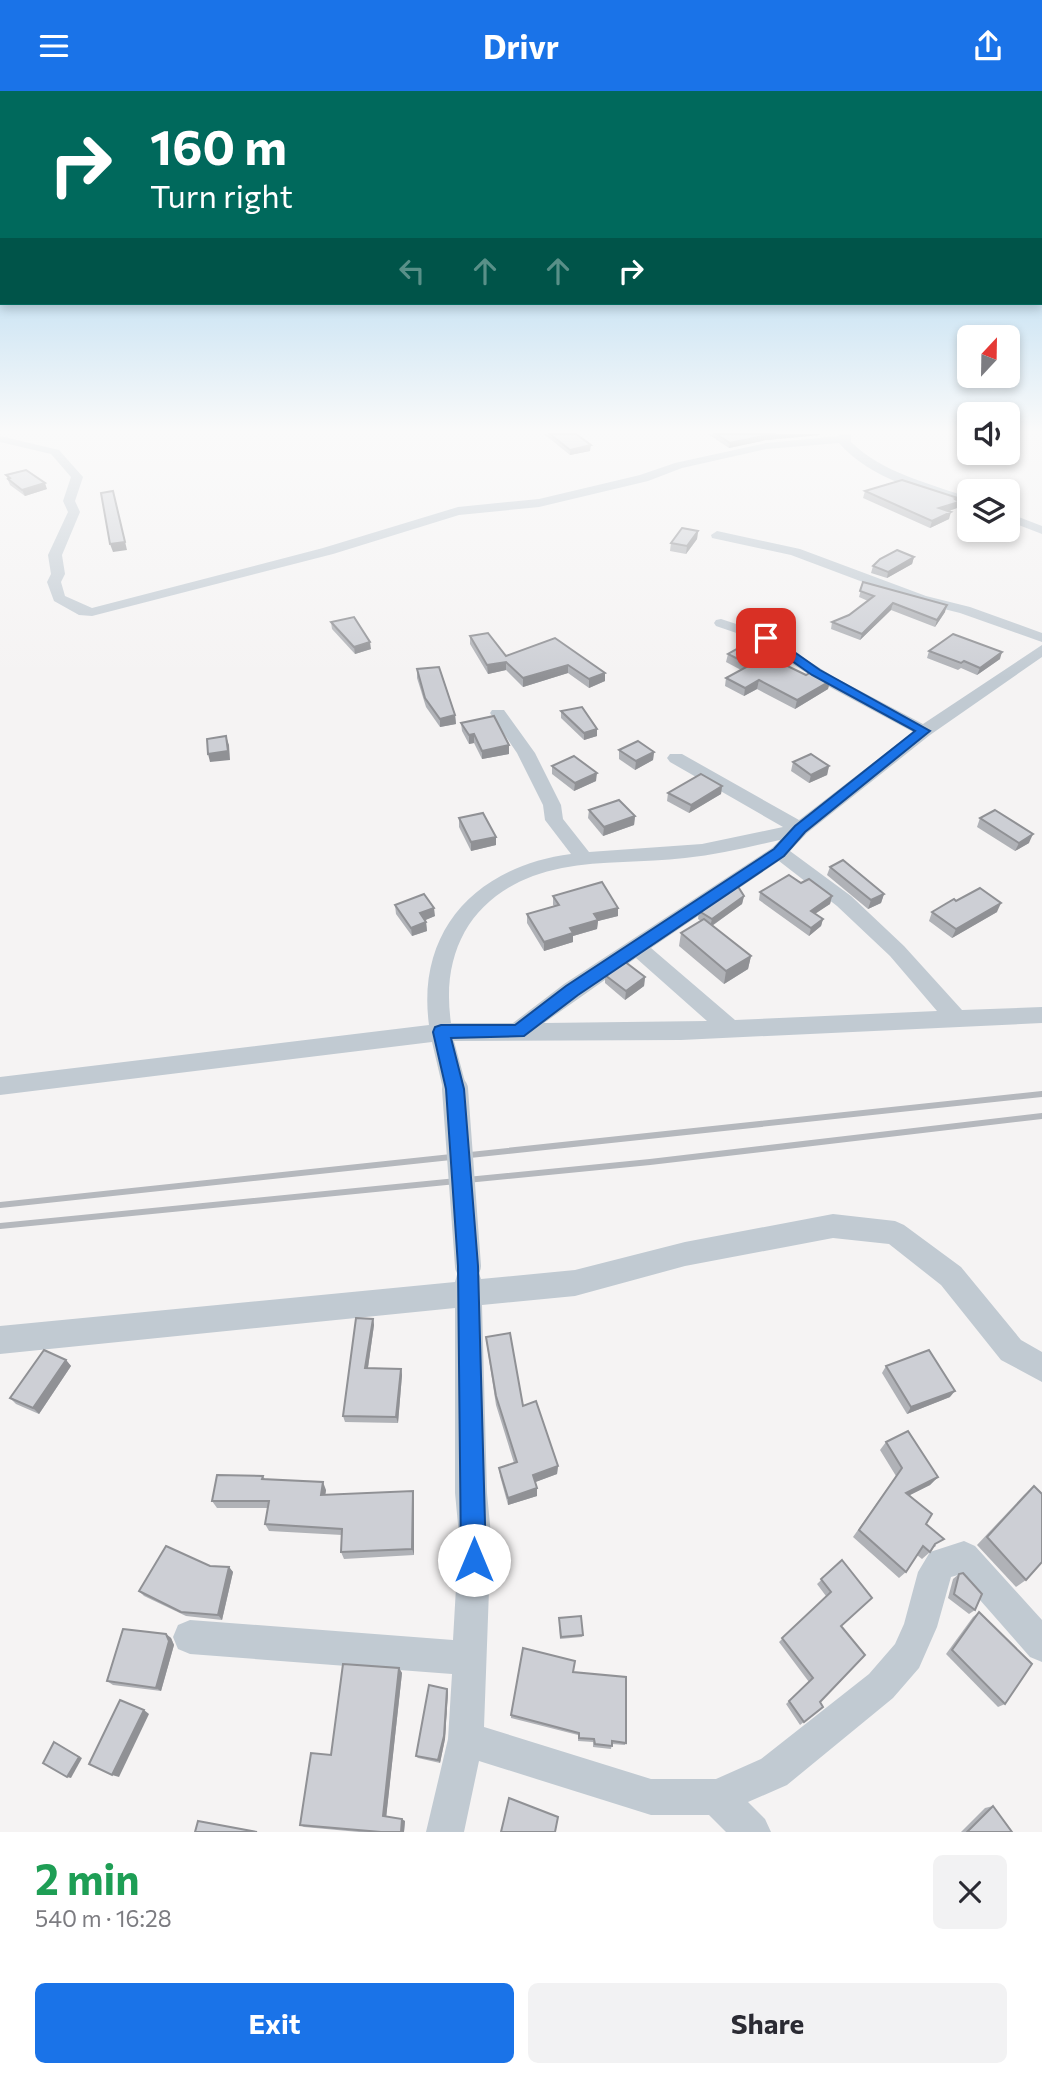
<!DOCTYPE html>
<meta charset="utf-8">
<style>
:root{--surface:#fff;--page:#f2f2f3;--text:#2b2b33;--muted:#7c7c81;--accent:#1a73e8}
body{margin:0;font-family:Commissioner,sans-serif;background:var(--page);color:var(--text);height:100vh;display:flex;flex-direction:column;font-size:26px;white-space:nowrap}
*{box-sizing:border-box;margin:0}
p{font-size:23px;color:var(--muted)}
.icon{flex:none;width:38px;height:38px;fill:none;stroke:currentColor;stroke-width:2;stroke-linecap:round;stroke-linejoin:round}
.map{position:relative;height:1741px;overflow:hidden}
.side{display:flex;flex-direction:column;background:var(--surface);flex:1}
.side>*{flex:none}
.banner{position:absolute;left:0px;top:0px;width:1043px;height:214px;box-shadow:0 4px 10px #0003;background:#00695c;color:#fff;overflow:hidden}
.needle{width:46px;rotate:22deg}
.tools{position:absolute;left:957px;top:234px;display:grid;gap:14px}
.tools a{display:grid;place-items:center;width:63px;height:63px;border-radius:10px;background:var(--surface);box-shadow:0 4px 10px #0003;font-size:35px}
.pin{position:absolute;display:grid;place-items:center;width:60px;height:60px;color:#fff;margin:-30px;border-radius:14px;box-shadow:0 4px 10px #0006}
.me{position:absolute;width:77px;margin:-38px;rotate:0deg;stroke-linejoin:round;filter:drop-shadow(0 0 5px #0008)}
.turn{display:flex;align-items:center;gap:24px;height:147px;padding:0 35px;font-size:32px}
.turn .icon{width:91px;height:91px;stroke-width:2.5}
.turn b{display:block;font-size:49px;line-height:60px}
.lanes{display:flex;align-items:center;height:66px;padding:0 35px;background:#0003;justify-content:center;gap:35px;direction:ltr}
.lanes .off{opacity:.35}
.round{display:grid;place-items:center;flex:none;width:74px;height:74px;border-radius:10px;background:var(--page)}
.overview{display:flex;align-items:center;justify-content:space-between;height:119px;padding:0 35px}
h1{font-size:42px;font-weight:700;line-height:52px;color:#1e9e55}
.button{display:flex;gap:14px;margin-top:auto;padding:14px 35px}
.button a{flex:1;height:80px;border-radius:10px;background:var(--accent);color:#fff;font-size:28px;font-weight:700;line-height:80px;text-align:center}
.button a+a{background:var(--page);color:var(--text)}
header{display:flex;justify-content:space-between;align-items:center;height:91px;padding:0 35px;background:var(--accent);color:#fff;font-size:32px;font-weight:700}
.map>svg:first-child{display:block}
</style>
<header><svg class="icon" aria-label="menu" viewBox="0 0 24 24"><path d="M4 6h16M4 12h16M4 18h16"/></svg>Drivr<svg class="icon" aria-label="share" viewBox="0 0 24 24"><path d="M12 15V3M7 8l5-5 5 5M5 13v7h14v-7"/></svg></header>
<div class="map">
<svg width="1042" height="1741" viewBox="0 0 1042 1741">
<rect width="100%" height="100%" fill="#f5f3f3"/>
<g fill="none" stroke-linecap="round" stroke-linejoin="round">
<g fill="#c1cad2" fill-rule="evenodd">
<path d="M839 343H851V351C883 382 928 392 970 407V415C926 403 869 387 839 352L766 358 682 377 648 390 539 416 459 424 333 463 92 525 79 524 54 510 47 491 51 483 48 464 68 421 63 410 71 386 51 363 0 351V345L59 359 83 386 75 410 80 421 62 464 65 483 61 491 65 505 92 517 323 457 458 416 539 408 640 384 675 372 766 352 839 345Z"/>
<polygon points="1008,422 1042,435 1042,443 1008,430"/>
<polygon points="717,440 800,458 926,505 970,516 1042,542 1042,551 960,522 916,511 791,464 712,447 711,444"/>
<path d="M721 528 764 542 834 586 923 633 1042 554V566L930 644 807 742 790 760 851 805 904 855 962 919 1042 916V932L681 949 454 950 467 998 463 1005 455 1008 447 1005 443 998 432 951 0 1004V986L429 934C416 838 478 775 571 763L545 729 543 714 517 662 490 622 492 619H504L535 662 561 714 563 728 589 761 702 753 783 736 670 671 667 667 670 663H682L799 729 913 641 822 592 754 548 716 535 714 532 716 529ZM780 749 772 757 564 893 513 932H451C439 851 481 793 562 777 602 769 644 772 685 767 717 764 748 756 780 749ZM779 770 837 815 890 865 937 920 735 929 651 857ZM636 867 707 930 544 932Z"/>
<polygon points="833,1123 895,1130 904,1134 961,1176 1021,1249 1042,1261 1042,1291 1001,1269 941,1194 889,1153 833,1147 685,1175 575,1205 482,1214 487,1402 491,1444 484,1636 651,1688 716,1688 761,1668 869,1583 895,1553 904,1533 918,1481 930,1461 964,1450 975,1455 1042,1529 1042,1571 1030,1566 958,1484 951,1486 937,1536 919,1577 893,1607 787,1694 748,1711 765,1728 771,1741 726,1741 709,1724 651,1724 479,1670 464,1741 426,1741 448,1648 452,1583 190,1563 178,1558 173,1546 178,1534 190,1529 453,1549 459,1444 455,1402 455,1217 0,1263 0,1235 455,1191 458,1180 468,1176 478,1180 481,1188 575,1179 685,1151"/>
</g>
<g stroke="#b5b8bd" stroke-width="6">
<polyline points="0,1114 1042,1003"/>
<polyline points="0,1135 650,1071 1042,1025"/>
</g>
<polyline stroke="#c1cad2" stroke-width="26" points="455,998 468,1175"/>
</g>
<g fill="#b0b2b7">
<polygon points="544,343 576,343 590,360 570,364"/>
<polygon points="708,343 820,343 820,344 766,349 729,357"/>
<polygon points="6,384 47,398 25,405 10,394"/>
<polygon points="865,400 958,407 957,417 949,420 949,428 930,437 863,407"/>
<polygon points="698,440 697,448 686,463 670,460 671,452"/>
<polygon points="914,466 912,473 887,487 871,482 873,475"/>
<polygon points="863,491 945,521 935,536 891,519 860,549 831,538 832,531 849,524 868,510 859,506"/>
<polygon points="331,531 371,558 355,563 332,538"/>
<polygon points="470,545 506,565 555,547 605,590 589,597 568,582 523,596 506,579 488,583 470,553"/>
<polygon points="929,560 1000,568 977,584 961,577 958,579 927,567"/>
<polygon points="728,563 830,590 828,598 795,618 757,598 744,605 725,595 726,587 741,579 726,571"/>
<polygon points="417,578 455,624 456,633 440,636 426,616 417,587"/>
<polygon points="561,620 597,645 584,649 561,627"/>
<polygon points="461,632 509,654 509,663 482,668 474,652 469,653 462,640"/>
<polygon points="619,659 654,661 653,669 635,679 619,668"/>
<polygon points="793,671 829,675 827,684 809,692 791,680"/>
<polygon points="552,675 596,690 574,700 552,683"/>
<polygon points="722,695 721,703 689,722 667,710 668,702"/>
<polygon points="589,719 635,725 634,734 603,745 588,727"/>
<polygon points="459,727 496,754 471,760 459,736"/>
<polygon points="980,727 1029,752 1015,760 977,736"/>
<polygon points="830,776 884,803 881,812 868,818 827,784"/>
<polygon points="760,801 832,805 830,813 815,822 823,828 821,835 809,845 759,809"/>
<polygon points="553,805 618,817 618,825 598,830 597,838 573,845 573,851 544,860 527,832 527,823 554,815 553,814"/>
<polygon points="744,805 742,813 712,835 751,865 748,878 724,893 679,855 681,842 701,830 698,828 699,820"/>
<polygon points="956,810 997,821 952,847 929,830 932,821"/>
<polygon points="395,814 435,825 425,829 426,831 427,840 412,845 396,823"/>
<polygon points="605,884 645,886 644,895 625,909 605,892"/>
<polygon points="373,1228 374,1234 368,1277 401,1278 402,1284 398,1332 345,1331 343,1325"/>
<polygon points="486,1246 523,1315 558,1375 557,1383 535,1391 537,1397 537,1405 508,1414 500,1385 499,1377 514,1372 496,1314 487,1255"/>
<polygon points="66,1269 71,1275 39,1323 16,1313 10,1307"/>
<polygon points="886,1275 950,1306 907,1323 882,1282"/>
<polygon points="886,1351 938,1386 930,1394 910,1404 926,1433 936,1455 933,1457 930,1461 922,1468 917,1464 906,1481 899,1487 853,1446 896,1385 880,1359"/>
<polygon points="263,1385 265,1388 326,1399 325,1404 413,1400 414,1407 414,1464 344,1468 341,1461 342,1444 269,1440 265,1433 268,1417 217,1417 212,1410"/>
<polygon points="1034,1395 1026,1489 1016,1496 977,1454 1024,1404"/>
<polygon points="842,1469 841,1535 820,1611 823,1616 800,1634 786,1613 809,1591 779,1551 826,1505 817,1493"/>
<polygon points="210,1475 229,1476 233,1481 222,1529 186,1525 144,1505 139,1500"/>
<polygon points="959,1483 975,1519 969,1523 948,1507 953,1488"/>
<polygon points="979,1521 1005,1613 998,1616 946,1563 973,1526"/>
<polygon points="559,1529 583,1544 582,1546 560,1548"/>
<polygon points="166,1543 171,1547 174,1554 161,1600 113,1594 107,1590"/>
<polygon points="399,1577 402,1582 386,1726 405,1730 404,1741 359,1741 304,1736 300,1734 331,1664"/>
<polygon points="573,1581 626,1652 625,1654 612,1653 611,1658 593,1656 593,1651 578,1650 578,1644 511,1627 511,1624"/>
<polygon points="447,1598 448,1601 445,1648 440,1672 418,1667 416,1665"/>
<polygon points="993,1715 1012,1741 961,1741 985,1717"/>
</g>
<g fill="#909195">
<polygon points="776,343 820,343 820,344 766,349 729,357 730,352 767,344"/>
<polygon points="591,354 590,360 570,364 570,359"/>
<polygon points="45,392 47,398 25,405 22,399"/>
<polygon points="115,407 127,459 113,461 110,453"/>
<polygon points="958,407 957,411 959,411 957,417 937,424 939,417"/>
<polygon points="951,421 949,428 930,437 932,430"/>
<polygon points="698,440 697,448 686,463 687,455"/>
<polygon points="914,466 912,473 887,487 888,481"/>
<polygon points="893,512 891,519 860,549 862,543"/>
<polygon points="947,514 945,521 935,536 937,529"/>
<polygon points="370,551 371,558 355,563 354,556"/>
<polygon points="1002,561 1000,568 977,584 980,577"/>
<polygon points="506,571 506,579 488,583 487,574"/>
<polygon points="568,574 568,582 523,596 523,587"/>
<polygon points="605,582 605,590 589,597 589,588"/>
<polygon points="759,589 757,598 744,605 745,597"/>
<polygon points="830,590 828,598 795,618 797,609"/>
<polygon points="455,624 456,633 440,636 440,628"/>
<polygon points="597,638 597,645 584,649 584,642"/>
<polygon points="474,643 474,652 469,653 469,644"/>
<polygon points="226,645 229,654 230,669 210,671 208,663"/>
<polygon points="509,654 509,663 482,668 482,660"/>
<polygon points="654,661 653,669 635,679 636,670"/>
<polygon points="829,675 827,684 809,692 811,684"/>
<polygon points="597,682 596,690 574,700 575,692"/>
<polygon points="722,695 721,703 689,722 691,714"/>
<polygon points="635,725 634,734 603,745 604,736"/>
<polygon points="1033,743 1029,752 1015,760 1019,752"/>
<polygon points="496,746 496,754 471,760 471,751"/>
<polygon points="884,803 881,812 868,818 871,809"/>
<polygon points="744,805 742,813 710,836 712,828"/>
<polygon points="832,805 830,813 809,827 811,820"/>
<polygon points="1001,812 997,821 952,847 956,838"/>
<polygon points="434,817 435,825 421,831 420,822"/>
<polygon points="618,817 618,825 598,830 597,838 573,845 573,851 544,860 544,851 594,823"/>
<polygon points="823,828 821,835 809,845 811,837"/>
<polygon points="426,831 427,840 412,845 411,837"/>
<polygon points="751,865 748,878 724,893 726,880"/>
<polygon points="645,886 644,895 625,909 626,900"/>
<polygon points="373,1228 374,1234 367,1283 365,1277"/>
<polygon points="66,1269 71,1275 39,1323 33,1317"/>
<polygon points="401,1278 402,1284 398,1332 396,1326"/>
<polygon points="955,1300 950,1306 907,1323 911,1316"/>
<polygon points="558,1375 557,1383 533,1392 533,1384"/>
<polygon points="938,1386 930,1394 900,1409 906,1402"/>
<polygon points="323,1391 326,1399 324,1412 321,1404"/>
<polygon points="537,1397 537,1405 508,1414 508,1407"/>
<polygon points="413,1400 414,1407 414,1464 412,1458"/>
<polygon points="229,1476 233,1481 222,1529 218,1524"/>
<polygon points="166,1543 171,1547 174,1554 161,1600 156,1597"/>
<polygon points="399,1577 402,1582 386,1728 383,1725"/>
<polygon points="447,1598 448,1601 445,1648 440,1672 438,1669"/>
<polygon points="144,1619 149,1623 119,1686 112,1684"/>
<polygon points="54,1651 82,1667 71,1687 67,1686"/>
<polygon points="402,1728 405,1730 404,1741 401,1741"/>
</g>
<g fill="#cdcfd5" stroke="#909195" stroke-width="2">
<polygon points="550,343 576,343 591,354 570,359"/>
<polygon points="716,343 776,343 767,344 730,352"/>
<polygon points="26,379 45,392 22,399 8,388 10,387 6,384"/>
<polygon points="902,389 958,407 955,408 959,411 939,417 951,421 932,430 865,400"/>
<polygon points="113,400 125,451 110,453 101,402"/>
<polygon points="682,437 698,440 687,455 671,452"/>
<polygon points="897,459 914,466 888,481 873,475 880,468"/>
<polygon points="863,491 947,514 937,529 893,512 862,543 832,531 849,524 874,505 860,500"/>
<polygon points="354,526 370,551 354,556 331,531"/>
<polygon points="488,542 506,565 555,547 605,582 589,588 568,574 523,587 506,571 487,574 470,545"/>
<polygon points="953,543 1002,561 980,577 964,570 961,572 929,560"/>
<polygon points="744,554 806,584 813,580 830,590 797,609 759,589 745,597 726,587 750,574 728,563"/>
<polygon points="439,576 455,624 440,628 425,607 417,578"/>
<polygon points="582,616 597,638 584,642 561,620"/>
<polygon points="494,625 509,654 482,660 474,643 469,644 461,632"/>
<polygon points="226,645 228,660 208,663 207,648"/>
<polygon points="638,650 654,661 636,670 619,659"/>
<polygon points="811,663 829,675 811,684 793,671"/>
<polygon points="574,665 597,682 575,692 552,675"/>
<polygon points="701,683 722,695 691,714 668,702"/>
<polygon points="619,709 635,725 604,736 589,719"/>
<polygon points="995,719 1033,743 1019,752 980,727"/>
<polygon points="483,722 496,746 471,751 459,727"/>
<polygon points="843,769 884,803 871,809 830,776"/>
<polygon points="789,784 801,792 809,788 832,805 811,820 823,828 811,837 760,801"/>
<polygon points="602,791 618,817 594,823 598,829 570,837 573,842 544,851 527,823 559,814 553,805"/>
<polygon points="737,794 744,805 712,828 699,820"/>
<polygon points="980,797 1001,812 956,838 932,821 954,808 956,810"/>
<polygon points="424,803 434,817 420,822 426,831 411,837 395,814"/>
<polygon points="704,828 751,865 726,880 681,842"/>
<polygon points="624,870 645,886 626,900 605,884"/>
<polygon points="356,1227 373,1228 365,1277 401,1278 396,1326 343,1325"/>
<polygon points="510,1242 523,1315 536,1310 558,1375 533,1384 537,1397 508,1407 499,1377 517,1371 496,1305 486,1246"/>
<polygon points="44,1259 66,1269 33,1317 10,1307"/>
<polygon points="929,1259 955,1300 911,1316 886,1275"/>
<polygon points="908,1340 938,1386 906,1402 932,1423 926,1433 944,1448 935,1453 930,1461 923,1455 906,1481 859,1439 902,1377 886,1351"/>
<polygon points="217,1384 263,1385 262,1388 323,1391 321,1404 413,1400 412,1458 341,1461 342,1438 265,1433 269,1410 212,1410"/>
<polygon points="1034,1395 1042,1403 1042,1471 1026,1489 987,1446"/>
<polygon points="166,1455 210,1475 229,1476 218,1524 181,1521 139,1500"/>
<polygon points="842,1469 872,1507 841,1535 865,1564 820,1611 823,1616 804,1631 789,1610 813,1587 782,1547 831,1501 821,1488"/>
<polygon points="963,1482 982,1503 975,1519 954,1503 959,1483"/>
<polygon points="979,1521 1032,1573 1005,1613 952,1559"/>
<polygon points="581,1525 583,1544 561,1546 559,1527"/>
<polygon points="123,1538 166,1543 169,1550 156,1597 107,1590"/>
<polygon points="523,1557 575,1570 573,1581 626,1586 626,1652 612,1650 612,1655 595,1653 594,1648 579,1647 579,1642 511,1624"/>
<polygon points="343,1573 399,1577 383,1725 402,1728 401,1741 381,1741 300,1734 311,1662 331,1664"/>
<polygon points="429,1594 447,1598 444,1645 438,1669 416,1665"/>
<polygon points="120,1609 144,1619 112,1684 89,1673"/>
<polygon points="54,1651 79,1666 67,1686 43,1672"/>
<polygon points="509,1707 558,1726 555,1741 501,1741"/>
<polygon points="993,1715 1012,1741 967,1741"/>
<polygon points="198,1730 257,1741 195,1741"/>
</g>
<linearGradient id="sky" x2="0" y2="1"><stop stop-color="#85c3ea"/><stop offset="0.58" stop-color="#fafafa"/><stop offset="1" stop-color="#fafafa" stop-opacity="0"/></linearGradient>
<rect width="1042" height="587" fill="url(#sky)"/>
<polygon fill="#1a73e8" stroke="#114b97" stroke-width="2" points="762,544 770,544 820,579 930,640 805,741 784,765 578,904 524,945 451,947 464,998 478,1175 486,1469 482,1477 474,1481 465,1477 461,1469 458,1175 446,998 433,941 435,936 441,934 515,934 566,895 774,758 795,735 915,640 812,584 762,549"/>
</svg>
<div class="tools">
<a><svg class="needle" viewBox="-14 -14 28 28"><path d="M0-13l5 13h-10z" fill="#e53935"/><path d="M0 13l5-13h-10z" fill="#7c7c81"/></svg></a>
<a><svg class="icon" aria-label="sound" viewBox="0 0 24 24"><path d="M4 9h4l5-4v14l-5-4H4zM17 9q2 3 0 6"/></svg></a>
<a><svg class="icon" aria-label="layers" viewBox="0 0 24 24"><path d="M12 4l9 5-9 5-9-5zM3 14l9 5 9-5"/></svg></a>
</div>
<div class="pin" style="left:766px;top:547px;background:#d93025"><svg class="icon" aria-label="arrive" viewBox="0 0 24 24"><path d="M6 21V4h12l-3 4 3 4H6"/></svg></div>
<svg class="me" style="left:474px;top:1469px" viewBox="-20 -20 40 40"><circle r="19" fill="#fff"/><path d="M0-13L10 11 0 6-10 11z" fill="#1a73e8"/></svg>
<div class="banner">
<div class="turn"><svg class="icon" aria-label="right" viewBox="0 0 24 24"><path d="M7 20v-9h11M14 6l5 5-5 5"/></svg><div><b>160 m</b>Turn right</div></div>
<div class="lanes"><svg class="icon off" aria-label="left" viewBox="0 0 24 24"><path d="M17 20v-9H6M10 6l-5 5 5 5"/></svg><svg class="icon off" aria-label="ahead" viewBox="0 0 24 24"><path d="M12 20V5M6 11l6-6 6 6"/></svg><svg class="icon off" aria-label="ahead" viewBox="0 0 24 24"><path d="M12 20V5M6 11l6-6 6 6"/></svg><svg class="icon" aria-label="right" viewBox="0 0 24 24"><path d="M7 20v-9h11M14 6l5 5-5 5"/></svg></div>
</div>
</div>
<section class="side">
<div class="overview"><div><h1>2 min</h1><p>540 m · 16:28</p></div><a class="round"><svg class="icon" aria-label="close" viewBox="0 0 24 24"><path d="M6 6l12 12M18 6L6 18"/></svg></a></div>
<div class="button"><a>Exit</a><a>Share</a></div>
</section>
